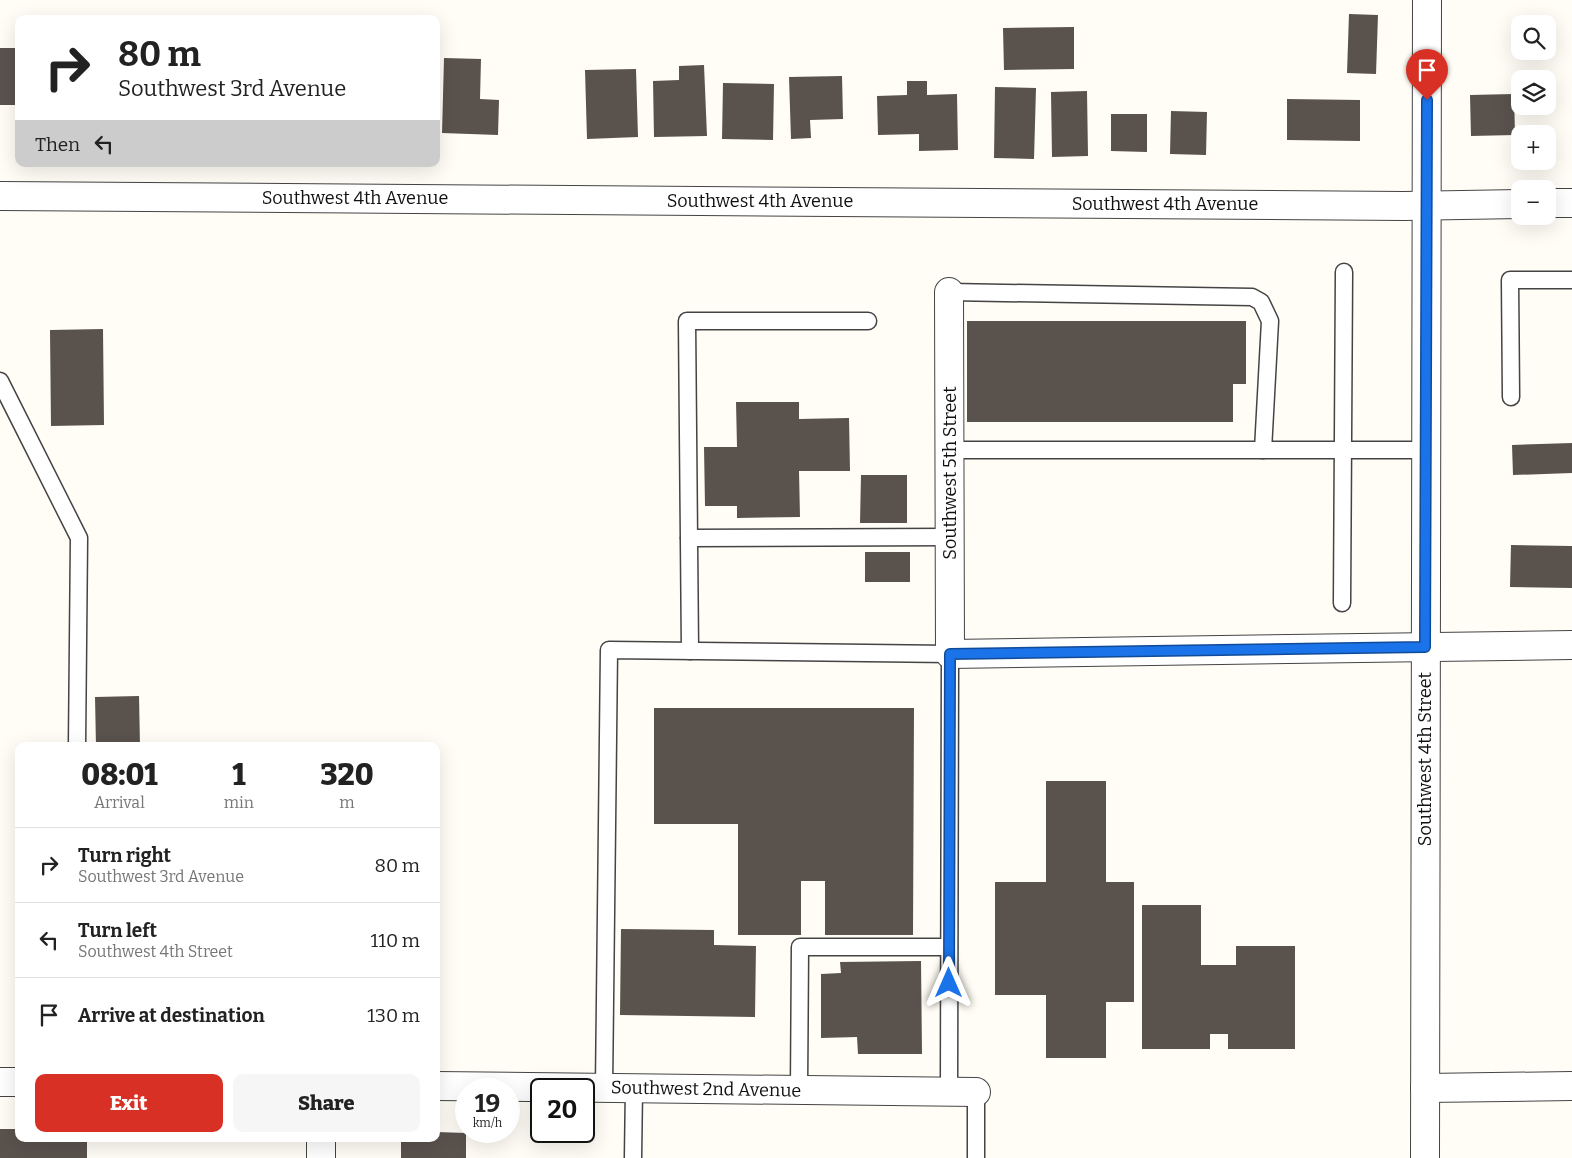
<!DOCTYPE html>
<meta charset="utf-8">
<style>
:root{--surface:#fff;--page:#f6f6f6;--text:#222;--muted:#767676;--line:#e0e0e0;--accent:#d93025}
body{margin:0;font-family:Bitter,serif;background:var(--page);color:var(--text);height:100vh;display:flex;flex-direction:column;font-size:19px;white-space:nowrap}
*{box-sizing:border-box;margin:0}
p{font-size:16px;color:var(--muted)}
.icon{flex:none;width:28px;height:28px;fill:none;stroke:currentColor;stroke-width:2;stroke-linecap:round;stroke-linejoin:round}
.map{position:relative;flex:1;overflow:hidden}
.side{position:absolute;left:15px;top:742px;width:425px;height:400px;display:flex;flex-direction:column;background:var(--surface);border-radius:10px;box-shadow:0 5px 20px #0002}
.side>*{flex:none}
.guide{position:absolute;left:15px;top:15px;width:425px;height:152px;border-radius:10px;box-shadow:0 5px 20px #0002;background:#fff;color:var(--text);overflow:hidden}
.tools{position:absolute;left:1511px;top:15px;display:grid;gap:10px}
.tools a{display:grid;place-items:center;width:45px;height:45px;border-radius:10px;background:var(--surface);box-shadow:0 5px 20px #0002;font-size:25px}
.speed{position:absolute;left:455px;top:1078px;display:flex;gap:10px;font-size:25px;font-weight:700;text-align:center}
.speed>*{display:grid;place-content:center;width:65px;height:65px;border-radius:50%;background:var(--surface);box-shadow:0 5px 20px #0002;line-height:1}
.speed small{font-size:12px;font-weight:400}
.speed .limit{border:2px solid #111;border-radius:8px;background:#fff;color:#111}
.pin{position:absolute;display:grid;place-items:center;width:42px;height:42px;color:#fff;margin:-51px -21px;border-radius:50% 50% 50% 0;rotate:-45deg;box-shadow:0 0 5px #0007}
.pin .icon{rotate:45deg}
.me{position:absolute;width:55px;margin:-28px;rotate:0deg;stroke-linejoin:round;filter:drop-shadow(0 0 4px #0008)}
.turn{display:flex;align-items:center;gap:18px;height:105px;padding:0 20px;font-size:22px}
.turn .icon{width:65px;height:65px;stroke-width:2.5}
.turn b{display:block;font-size:35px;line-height:42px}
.then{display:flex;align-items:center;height:48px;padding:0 20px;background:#0003;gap:10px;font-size:19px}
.eta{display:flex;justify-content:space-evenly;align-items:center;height:85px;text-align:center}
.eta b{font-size:30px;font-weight:800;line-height:35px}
.button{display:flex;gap:10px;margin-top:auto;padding:10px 20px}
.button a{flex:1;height:58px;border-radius:10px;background:var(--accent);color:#fff;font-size:20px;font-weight:800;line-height:58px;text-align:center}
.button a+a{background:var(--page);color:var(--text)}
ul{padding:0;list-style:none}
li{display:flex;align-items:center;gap:15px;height:75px;padding:0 20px;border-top:1px solid var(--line)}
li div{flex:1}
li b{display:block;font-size:19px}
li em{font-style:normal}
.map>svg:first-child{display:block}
</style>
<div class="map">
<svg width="1572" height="1158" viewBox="0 0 1572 1158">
<rect width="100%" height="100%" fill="#fffdf5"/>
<g fill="#5a524d">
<polygon points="1349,14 1378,15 1376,74 1347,73"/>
<polygon points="1074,27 1074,69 1004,70 1003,28"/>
<rect x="0" y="48" width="19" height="57"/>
<polygon points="444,58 481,59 480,99 499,100 498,135 442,133"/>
<polygon points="704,65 707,136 654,137 653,81 679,80 679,66"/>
<polygon points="636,69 638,137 587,139 585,70"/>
<polygon points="842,76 843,119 810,120 811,138 791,139 789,77"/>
<polygon points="907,81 927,81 927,95 957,94 958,150 919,151 919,134 878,135 877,96 907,95"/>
<polygon points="723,83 774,84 773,140 722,139"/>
<polygon points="995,87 1036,88 1034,159 994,158"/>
<polygon points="1087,91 1088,156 1052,157 1051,92"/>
<polygon points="1514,94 1515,135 1471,136 1470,95"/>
<polygon points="1287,99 1360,100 1360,141 1287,140"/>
<polygon points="1171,111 1207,112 1206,155 1170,154"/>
<polygon points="1111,114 1147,114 1147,152 1111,151"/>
<polygon points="967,321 1246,321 1246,384 1233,384 1233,422 967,422"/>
<polygon points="103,329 104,425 51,426 50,330"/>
<polygon points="736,402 799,402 799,419 849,418 850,471 799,471 800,517 737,518 737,506 705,506 704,447 737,447"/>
<polygon points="1572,443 1572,473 1513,475 1512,445"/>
<polygon points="861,475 907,475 907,523 860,523"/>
<polygon points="1511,545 1572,546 1572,588 1510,587"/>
<rect x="865" y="552" width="45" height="30"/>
<polygon points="139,696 140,746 96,746 95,697"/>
<polygon points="654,708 914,708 913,935 825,935 825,881 801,881 801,935 738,935 738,824 654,824"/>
<polygon points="1046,781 1106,781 1106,882 1134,882 1134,1002 1106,1002 1106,1058 1046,1058 1046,995 995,995 995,882 1046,882"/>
<polygon points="1142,905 1201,905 1201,965 1236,965 1236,946 1295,946 1295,1049 1228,1049 1228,1034 1210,1034 1210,1049 1142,1049"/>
<polygon points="621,929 714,930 714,945 756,946 755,1017 620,1015"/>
<polygon points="921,961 922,1054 858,1054 857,1037 821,1038 821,974 841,973 840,962"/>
<polygon points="0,1129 19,1129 19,1139 87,1139 87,1158 0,1158"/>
<polygon points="436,1132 466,1133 466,1158 401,1158 401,1139 436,1139"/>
</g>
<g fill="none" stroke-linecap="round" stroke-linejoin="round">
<g stroke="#444" stroke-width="19">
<g id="lane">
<polyline points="949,292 1252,297 1261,302 1270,321 1263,450"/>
<polyline points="0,381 79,538 77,746"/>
<polyline points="1511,397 1510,280 1572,280"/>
<polyline points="950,450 1426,450"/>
<polyline points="689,538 950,537"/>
<polyline points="1342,603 1344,272"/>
<polyline points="690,651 687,321 868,321"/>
<polyline points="604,1088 609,650 950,654 949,1091"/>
<polyline points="799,1090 800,947 949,947"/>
<polyline points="633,1158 634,1088"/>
<polyline points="976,1158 976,1092"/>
</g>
</g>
<g stroke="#444" stroke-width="30">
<g id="street">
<polyline points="0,196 1404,206 1520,204"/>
<polyline points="1548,203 1572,203"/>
<polyline points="949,292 950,654 1572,645"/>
<polyline points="0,1082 19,1082"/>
<polyline points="436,1086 976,1092"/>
<polyline points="1425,1088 1572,1086"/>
<polyline points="321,1139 321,1158"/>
<polyline points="1425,1158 1427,0"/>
</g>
</g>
<use href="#lane" stroke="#fff" stroke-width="16"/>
<use href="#street" stroke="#fff" stroke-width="28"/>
</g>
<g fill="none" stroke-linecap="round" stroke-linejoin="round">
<g stroke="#114b97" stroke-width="12">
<polyline id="route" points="949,983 950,654 1425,647 1427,100"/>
</g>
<use href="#route" stroke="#1a73e8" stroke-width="9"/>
</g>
<g text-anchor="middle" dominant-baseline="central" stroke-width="5" stroke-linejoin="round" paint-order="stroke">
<g font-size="18" fill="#111" stroke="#fff">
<text x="355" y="198">Southwest 4th Avenue</text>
<text x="760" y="201">Southwest 4th Avenue</text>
<text x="1165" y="204">Southwest 4th Avenue</text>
<text transform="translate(950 473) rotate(-90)">Southwest 5th Street</text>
<text transform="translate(1425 759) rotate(-90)">Southwest 4th Street</text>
<text transform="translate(706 1089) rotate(1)">Southwest 2nd Avenue</text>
</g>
</g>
</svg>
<div class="tools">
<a><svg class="icon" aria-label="search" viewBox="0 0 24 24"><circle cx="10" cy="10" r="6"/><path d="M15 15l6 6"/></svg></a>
<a><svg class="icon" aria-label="layers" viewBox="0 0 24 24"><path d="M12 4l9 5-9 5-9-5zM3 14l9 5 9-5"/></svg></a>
<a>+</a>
<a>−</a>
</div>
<div class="speed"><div>19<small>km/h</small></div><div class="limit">20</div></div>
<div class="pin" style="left:1427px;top:100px;background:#d93025"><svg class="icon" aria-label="arrive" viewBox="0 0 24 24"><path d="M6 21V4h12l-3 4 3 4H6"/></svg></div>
<svg class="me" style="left:949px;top:983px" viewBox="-20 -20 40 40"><path d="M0-17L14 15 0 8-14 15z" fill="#1a73e8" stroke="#fff" stroke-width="4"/></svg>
<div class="guide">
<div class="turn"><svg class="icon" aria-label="right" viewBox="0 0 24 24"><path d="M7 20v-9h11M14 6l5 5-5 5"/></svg><div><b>80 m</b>Southwest 3rd Avenue</div></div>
<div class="then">Then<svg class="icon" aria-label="left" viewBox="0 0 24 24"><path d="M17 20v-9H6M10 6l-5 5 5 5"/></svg></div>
</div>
<section class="side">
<div class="eta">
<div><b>08:01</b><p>Arrival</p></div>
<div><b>1</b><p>min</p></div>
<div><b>320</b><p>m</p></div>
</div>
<ul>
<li><svg class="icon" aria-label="right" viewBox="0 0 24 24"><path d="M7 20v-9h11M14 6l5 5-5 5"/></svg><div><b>Turn right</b><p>Southwest 3rd Avenue</p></div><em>80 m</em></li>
<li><svg class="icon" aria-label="left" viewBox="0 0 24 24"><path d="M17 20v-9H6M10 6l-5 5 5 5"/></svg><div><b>Turn left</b><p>Southwest 4th Street</p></div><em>110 m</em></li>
<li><svg class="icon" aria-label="arrive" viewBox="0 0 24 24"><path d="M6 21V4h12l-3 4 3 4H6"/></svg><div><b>Arrive at destination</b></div><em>130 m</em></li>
</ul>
<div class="button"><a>Exit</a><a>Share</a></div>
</section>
</div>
